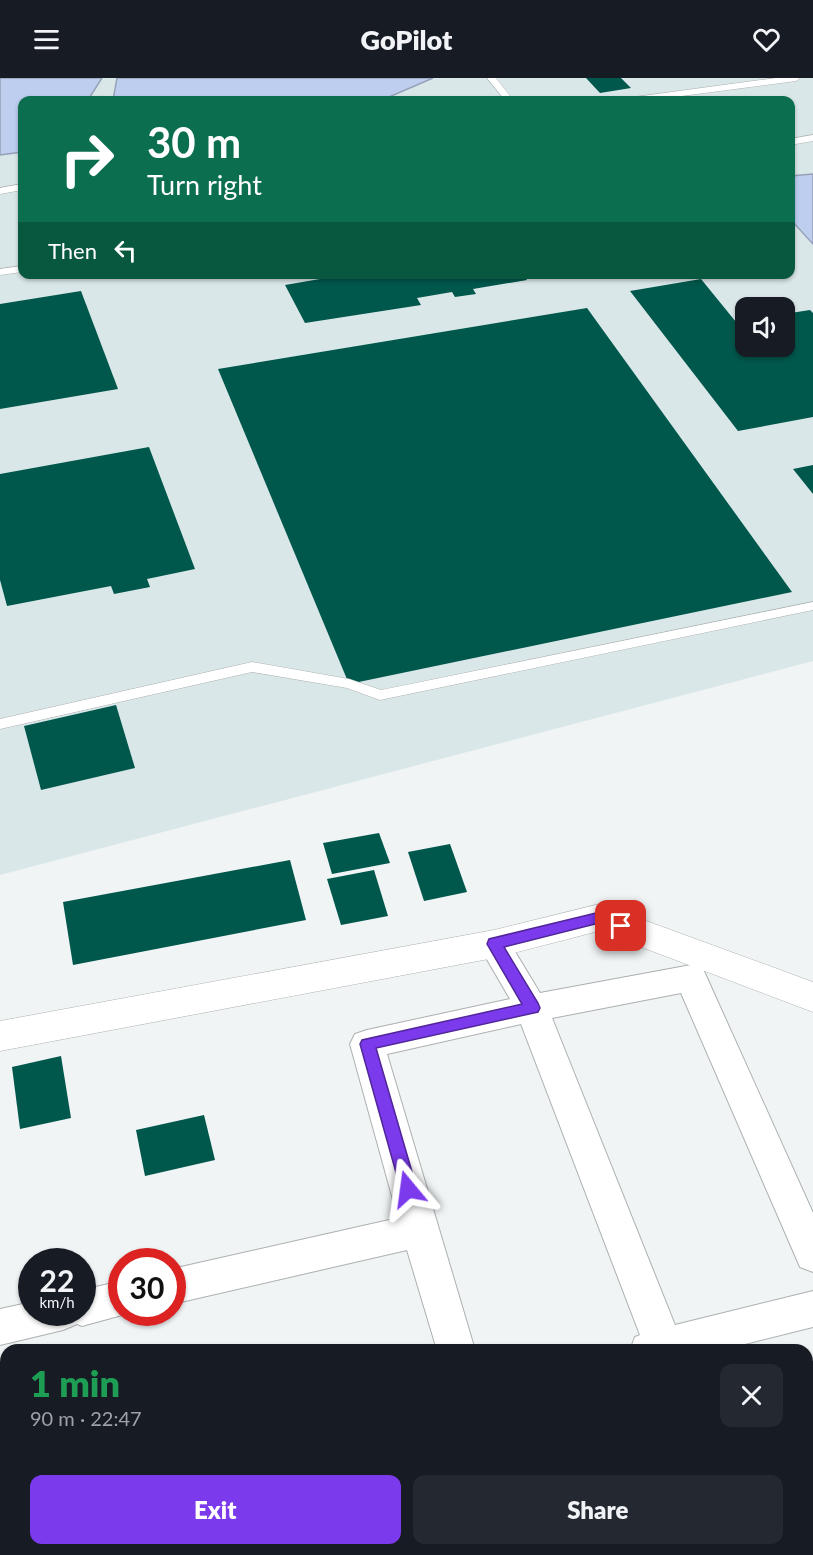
<!DOCTYPE html>
<meta charset="utf-8">
<style>
:root{--surface:#171b24;--page:#242831;--text:#f1f3f6;--muted:#9ea1a6;--accent:#7c3aed}
body{margin:0;font-family:Lato,sans-serif;background:var(--page);color:var(--text);height:100vh;display:flex;flex-direction:column;font-size:22px;white-space:nowrap}
*{box-sizing:border-box;margin:0}
p{font-size:20px;color:var(--muted)}
.icon{flex:none;width:33px;height:33px;fill:none;stroke:currentColor;stroke-width:2;stroke-linecap:round;stroke-linejoin:round}
.map{position:relative;flex:1;overflow:hidden}
.side{position:absolute;left:0px;top:1266px;width:813px;height:212px;display:flex;flex-direction:column;background:var(--surface);border-radius:18px 18px 0 0;box-shadow:0 2px 4px #0004}
.side>*{flex:none}
.hud{position:absolute;left:18px;top:18px;width:777px;height:183px;border-radius:12px;box-shadow:0 2px 4px #0004;background:#0b6e4f;color:#fff;overflow:hidden}
.controls{position:absolute;left:735px;top:219px;display:grid;gap:12px}
.controls a{display:grid;place-items:center;width:60px;height:60px;border-radius:12px;background:var(--surface);box-shadow:0 2px 4px #0004;font-size:30px}
.speed{position:absolute;left:18px;top:1170px;display:flex;gap:12px;font-size:30px;font-weight:700;text-align:center}
.speed>*{display:grid;place-content:center;width:78px;height:78px;border-radius:50%;background:var(--surface);box-shadow:0 2px 4px #0004;line-height:1}
.speed small{font-size:15px;font-weight:400}
.speed .limit{border:9px solid #d22;background:#fff;color:#111}
.pin{position:absolute;display:grid;place-items:center;width:51px;height:51px;color:#fff;margin:-26px;border-radius:12px;box-shadow:0 3px 9px #0006}
.me{position:absolute;width:66px;margin:-33px;rotate:344deg;stroke-linejoin:round;filter:drop-shadow(0 0 4px #0008)}
.turn{display:flex;align-items:center;gap:21px;height:126px;padding:0 30px;font-size:27px}
.turn .icon{width:78px;height:78px;stroke-width:2.5}
.turn b{display:block;font-size:42px;line-height:51px}
.then{display:flex;align-items:center;height:57px;padding:0 30px;background:#0003;gap:12px;font-size:22px}
.round{display:grid;place-items:center;flex:none;width:63px;height:63px;border-radius:12px;background:var(--page)}
.head{display:flex;align-items:center;justify-content:space-between;height:102px;padding:0 30px}
h1{font-size:36px;font-weight:800;line-height:45px;color:#1e9e55}
.action{display:flex;gap:12px;margin-top:auto;padding:12px 30px}
.action a{flex:1;height:69px;border-radius:12px;background:var(--accent);color:#fff;font-size:24px;font-weight:800;line-height:69px;text-align:center}
.action a+a{background:var(--page);color:var(--text)}
header{display:flex;justify-content:space-between;align-items:center;height:78px;padding:0 30px;background:var(--surface);font-size:27px;font-weight:800}
.map>svg:first-child{display:block}
</style>
<header><svg class="icon" aria-label="menu" viewBox="0 0 24 24"><path d="M4 6h16M4 12h16M4 18h16"/></svg>GoPilot<svg class="icon" aria-label="heart" viewBox="0 0 24 24"><path d="M12 20l-8-8c-3-5 5-10 8-4 3-6 11-1 8 4z"/></svg></header>
<div class="map">
<svg width="813" height="1477" viewBox="0 0 813 1477">
<rect width="100%" height="100%" fill="#f0f4f5"/>
<path fill="#dae7e9" fill-rule="evenodd" d="M0 0H813V583L0 797ZM22 22H790V196H22ZM746 230H784V268H746Z"/>
<g fill="#beceef" stroke="#96a1b9" stroke-width="1.5">
<polygon points="0,0 102,0 88,22 22,22 22,74 0,77"/>
<polygon points="117,0 433,0 389,19 362,22 113,22"/>
<polygon points="813,96 813,166 791,142 790,98"/>
</g>
<g fill="#00574c">
<polygon points="586,0 621,0 631,10 600,15"/>
<polygon points="349,196 523,196 527,202 473,211 476,216 455,219 452,214 417,220 421,227 305,245 285,207"/>
<polygon points="701,201 736,244 746,242 746,268 784,268 784,236 810,232 813,235 813,339 738,353 630,213"/>
<polygon points="81,213 118,311 0,331 0,226"/>
<polygon points="587,230 792,514 349,606 218,291"/>
<polygon points="149,369 195,491 147,501 150,509 114,516 111,508 7,528 0,502 0,396"/>
<polygon points="813,387 813,416 793,391"/>
<polygon points="116,627 135,690 41,712 24,648"/>
<polygon points="379,755 390,785 332,796 323,765"/>
<polygon points="450,766 467,814 424,823 408,774"/>
<polygon points="290,782 306,842 73,887 63,824"/>
<polygon points="374,792 388,838 341,847 327,801"/>
<polygon points="61,978 71,1040 20,1051 12,989"/>
<polygon points="204,1037 215,1082 145,1098 136,1052"/>
<polygon points="136,1472 218,1472 219,1477 137,1477"/>
<polygon points="239,1472 303,1472 305,1477 240,1477"/>
</g>
<g fill="none" stroke-linecap="round" stroke-linejoin="round">
<g stroke="#acb0b0" stroke-width="1">
<g id="service">
<polygon points="487,0 496,0 513,22 505,22"/>
<polygon points="776,0 800,0 796,3 651,22 630,22 635,19"/>
<polygon points="813,57 813,63 790,67 790,61"/>
<polygon points="22,106 22,112 0,116 0,110"/>
<polygon points="22,188 22,194 0,197 0,191"/>
<polygon points="813,524 813,532 380,622 347,610 252,594 0,651 0,641 252,584 349,601 381,612"/>
</g>
</g>
<g stroke="#acb0b0" stroke-width="2">
<g id="minor">
<polygon points="494,853 505,857 540,915 691,887 703,891 813,1135 813,1194 800,1189 681,915 552,940 675,1247 813,1213 813,1249 721,1272 630,1272 635,1259 640,1257 521,946 387,976 475,1272 437,1272 407,1172 172,1226 172,1191 398,1140 350,966 355,956 367,952 510,921 478,866 483,857"/>
<polygon points="122,1203 122,1234 133,1234 82,1248 77,1246 63,1252 0,1267 0,1231 32,1224 32,1234 82,1234 82,1212"/>
<polygon points="813,1407 813,1449 807,1451 807,1409"/>
<polygon points="610,1472 671,1472 669,1477 608,1477"/>
<polygon points="690,1472 732,1472 734,1477 692,1477"/>
</g>
</g>
<g stroke="#acb0b0" stroke-width="1">
<polygon id="tertiary" points="600,826 813,904 813,934 599,853 494,880 0,973 0,943 494,852"/>
</g>
<use href="#service" fill="#fff" fill-rule="evenodd"/>
<use href="#minor" fill="#fff" fill-rule="evenodd"/>
<use href="#tertiary" fill="#fff" fill-rule="evenodd"/>
</g>
<polygon fill="#7c3aed" stroke="#51269a" stroke-width="1.5" points="600,834 626,844 628,848 626,851 621,853 599,845 504,869 538,925 540,930 538,934 376,970 417,1111 414,1116 408,1118 402,1116 360,966 362,962 522,926 487,866 489,861"/>
</svg>
<div class="controls">
<a><svg class="icon" aria-label="sound" viewBox="0 0 24 24"><path d="M4 9h4l5-4v14l-5-4H4zM17 9q2 3 0 6"/></svg></a>
</div>
<div class="speed"><div>22<small>km/h</small></div><div class="limit">30</div></div>
<div class="pin" style="left:621px;top:848px;background:#d93025"><svg class="icon" aria-label="arrive" viewBox="0 0 24 24"><path d="M6 21V4h12l-3 4 3 4H6"/></svg></div>
<svg class="me" style="left:408px;top:1111px" viewBox="-20 -20 40 40"><path d="M0-17L14 15 0 8-14 15z" fill="#7c3aed" stroke="#fff" stroke-width="4"/></svg>
<div class="hud">
<div class="turn"><svg class="icon" aria-label="right" viewBox="0 0 24 24"><path d="M7 20v-9h11M14 6l5 5-5 5"/></svg><div><b>30 m</b>Turn right</div></div>
<div class="then">Then<svg class="icon" aria-label="left" viewBox="0 0 24 24"><path d="M17 20v-9H6M10 6l-5 5 5 5"/></svg></div>
</div>
<section class="side">
<div class="head"><div><h1>1 min</h1><p>90 m · 22:47</p></div><a class="round"><svg class="icon" aria-label="close" viewBox="0 0 24 24"><path d="M6 6l12 12M18 6L6 18"/></svg></a></div>
<div class="action"><a>Exit</a><a>Share</a></div>
</section>
</div>
